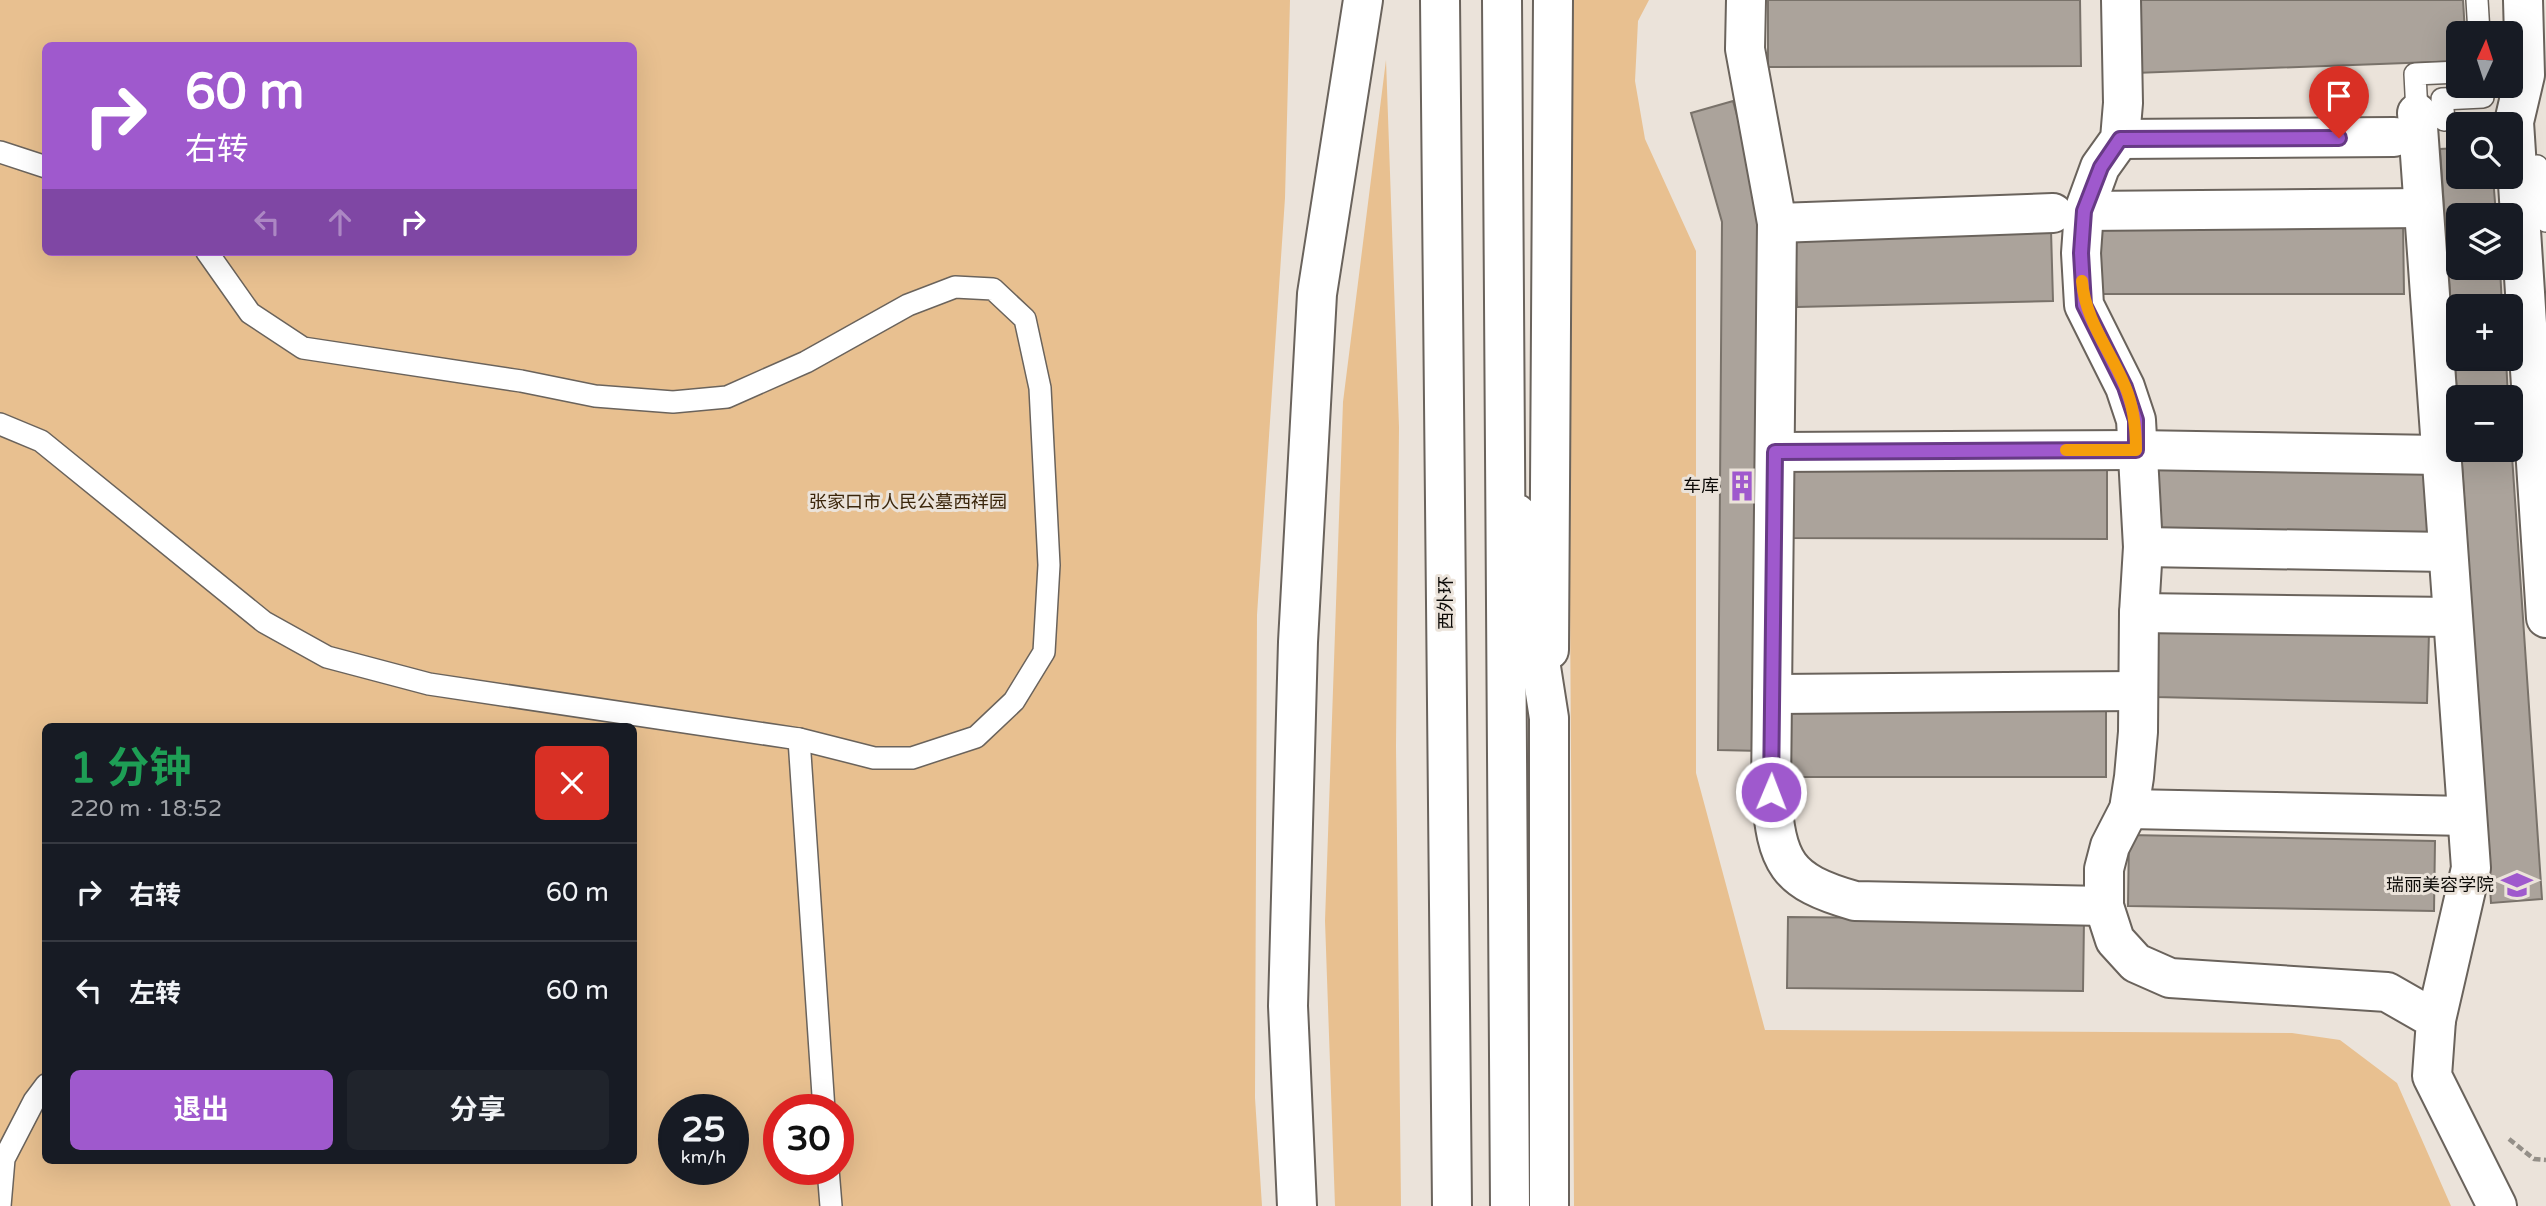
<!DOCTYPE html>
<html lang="zh">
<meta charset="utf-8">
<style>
:root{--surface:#171b24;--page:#20242c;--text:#f1f3f6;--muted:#9ea1a6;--line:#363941;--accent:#9f59cd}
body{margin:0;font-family:"Varela Round","Noto Sans SC",sans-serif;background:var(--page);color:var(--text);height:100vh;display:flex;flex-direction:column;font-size:26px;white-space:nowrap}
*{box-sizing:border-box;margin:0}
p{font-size:23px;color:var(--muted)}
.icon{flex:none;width:38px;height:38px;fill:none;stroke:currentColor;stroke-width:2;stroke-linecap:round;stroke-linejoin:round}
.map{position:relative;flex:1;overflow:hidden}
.sheet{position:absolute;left:42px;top:723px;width:595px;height:441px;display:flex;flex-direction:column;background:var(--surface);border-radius:10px;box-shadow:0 7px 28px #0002}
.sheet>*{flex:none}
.guide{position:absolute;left:42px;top:42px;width:595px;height:214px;border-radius:10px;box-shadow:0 7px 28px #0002;background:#9f59cd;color:#fff;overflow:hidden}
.needle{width:46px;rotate:3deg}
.fabs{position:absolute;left:2446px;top:21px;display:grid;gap:14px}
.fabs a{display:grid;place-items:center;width:77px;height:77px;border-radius:10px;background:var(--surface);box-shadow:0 7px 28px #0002;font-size:35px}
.speed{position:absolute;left:658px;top:1094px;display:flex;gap:14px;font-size:35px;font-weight:700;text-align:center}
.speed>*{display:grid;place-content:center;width:91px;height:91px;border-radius:50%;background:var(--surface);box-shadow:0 7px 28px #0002;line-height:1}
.speed small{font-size:18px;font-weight:400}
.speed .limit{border:10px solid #d22;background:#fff;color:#111}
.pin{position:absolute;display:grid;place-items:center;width:60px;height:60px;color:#fff;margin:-72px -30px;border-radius:50% 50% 50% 0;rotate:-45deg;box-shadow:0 0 7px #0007}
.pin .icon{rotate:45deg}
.me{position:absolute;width:77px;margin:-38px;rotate:1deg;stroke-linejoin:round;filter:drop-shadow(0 0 5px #0008)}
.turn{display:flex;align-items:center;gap:24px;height:147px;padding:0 28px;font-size:32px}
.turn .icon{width:91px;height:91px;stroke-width:2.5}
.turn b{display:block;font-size:49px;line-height:60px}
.lanes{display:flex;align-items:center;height:66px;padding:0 28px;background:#0003;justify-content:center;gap:35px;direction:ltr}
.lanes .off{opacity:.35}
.round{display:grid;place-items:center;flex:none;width:74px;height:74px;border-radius:10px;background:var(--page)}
.overview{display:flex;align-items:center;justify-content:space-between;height:119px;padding:0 28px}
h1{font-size:42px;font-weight:700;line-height:52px;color:#1e9e55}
.button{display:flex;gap:14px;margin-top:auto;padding:14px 28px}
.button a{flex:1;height:80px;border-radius:10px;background:var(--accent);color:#fff;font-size:28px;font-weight:700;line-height:80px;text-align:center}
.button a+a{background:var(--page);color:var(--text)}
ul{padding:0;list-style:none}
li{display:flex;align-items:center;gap:21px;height:98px;padding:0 28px;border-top:2px solid var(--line)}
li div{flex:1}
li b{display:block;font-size:26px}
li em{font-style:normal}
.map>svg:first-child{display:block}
</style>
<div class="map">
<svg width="2546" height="1206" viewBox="0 0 2546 1206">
<rect width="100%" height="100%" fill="#ebe3da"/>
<g fill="#e8c090" fill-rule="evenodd">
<path d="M0 0H1290L1285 198 1257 615 1255 1098 1262 1206H0ZM46 46H634V252H46ZM46 726H634V1160H46ZM674 1110H733V1169H674ZM779 1110H838V1169H779Z"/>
<polygon points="1566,0 1649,0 1638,21 1635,81 1645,139 1696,251 1696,773 1765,1030 2292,1033 2340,1040 2397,1083 2451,1206 1574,1206"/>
<polygon points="1386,60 1399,427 1396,746 1401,1206 1335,1206 1325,921 1343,402"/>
</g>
<g fill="#aba39b" stroke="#79726a" stroke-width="2">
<polygon points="1768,0 2080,0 2081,66 1768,67"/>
<polygon points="2132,0 2463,0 2465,33 2459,33 2459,61 2135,73"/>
<polygon points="1733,101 1766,219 1762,751 1718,750 1722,222 1691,113"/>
<polygon points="2459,148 2459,177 2493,177 2496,215 2459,215 2459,268 2500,268 2502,306 2459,306 2459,359 2506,359 2508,397 2459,397 2459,422 2440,149"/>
<polygon points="2403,222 2404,294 2094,294 2094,223"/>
<polygon points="2051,230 2053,301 1797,307 1795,236"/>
<polygon points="2511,441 2542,899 2491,903 2461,450 2511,450"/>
<polygon points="2156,460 2428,466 2427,537 2154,531"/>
<polygon points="1786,468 2107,469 2107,539 1786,538"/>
<polygon points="2156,626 2429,633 2427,703 2155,697"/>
<polygon points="2106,705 2106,777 1787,777 1787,706"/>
<polygon points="2129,835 2435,841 2434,911 2128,906"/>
<polygon points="1788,917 2084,920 2083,991 1787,988"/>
</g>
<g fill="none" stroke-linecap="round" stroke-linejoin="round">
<g stroke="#6a635c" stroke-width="24">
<g id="service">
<polyline points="2477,0 2479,33"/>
<polyline points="2417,113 2415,74 2459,72"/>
<polyline points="2444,120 2442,99 2483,97"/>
<polyline points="0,152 46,167"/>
<polyline points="2537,166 2542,214 2546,221"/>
<polyline points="0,424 41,441 264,622 327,657 429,684 799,739 874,758 912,758 976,737 1014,701 1044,652 1049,565 1040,388 1025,319 993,289 955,287 908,305 806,362 727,397 673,402 595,396 521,381 303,348 250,313 207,252"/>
<polyline points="799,739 824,1110"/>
<polyline points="828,1169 831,1206"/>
<polyline points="0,1206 4,1159 34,1101 46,1085"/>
</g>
</g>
<g stroke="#6a635c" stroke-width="42">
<g id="minor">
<polyline points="1746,0 1745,49 1777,223 2053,213"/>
<polyline points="2121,0 2123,103 2120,139 2100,167 2084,211 2081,253 2084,305 2125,387 2136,420 2143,547 2139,613 2138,732 2134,777 2129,809 2110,846 2104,869 2104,906 2115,940 2136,963 2170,978 2387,992 2436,1020 2432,1076 2497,1206"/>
<polyline points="2523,0 2525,75 2514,122 2546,618"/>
<polyline points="2417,113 2471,868 2436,1020"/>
<polyline points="2120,139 2394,137"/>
<polyline points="2084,211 2422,208"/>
<path d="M1777 223 1771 792C1777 863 1785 881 1855 901L2104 906"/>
<polyline points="1775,452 2136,450 2440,455"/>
<polyline points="2143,547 2447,552"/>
<polyline points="2139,613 2452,617"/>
<polyline points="1772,694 2138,691"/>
<polyline points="2129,809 2467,816"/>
</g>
</g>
<g stroke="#6a635c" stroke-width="42">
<polyline id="secondary" points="1549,650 1553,0"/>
</g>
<g stroke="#6a635c" stroke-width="42">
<g id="primary">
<polyline points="1517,514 1549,718 1549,1206"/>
<polyline points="1297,1206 1288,1006 1298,642 1317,294 1363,0"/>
</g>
</g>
<g stroke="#6a635c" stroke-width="42">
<g id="trunk">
<polyline points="1440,0 1452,1206"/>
<polyline points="1502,0 1510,1206"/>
</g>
</g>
<polyline stroke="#948f88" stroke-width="4.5" stroke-dasharray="7 3.5" stroke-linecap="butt" points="2509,1139 2534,1159 2546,1160"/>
<use href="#service" stroke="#fff" stroke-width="21"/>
<use href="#minor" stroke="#fff" stroke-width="38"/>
<use href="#secondary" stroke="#fff" stroke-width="38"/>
<use href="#primary" stroke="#fff" stroke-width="38"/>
<use href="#trunk" stroke="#fff" stroke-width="38"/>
</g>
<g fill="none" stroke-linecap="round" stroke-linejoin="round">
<g stroke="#673a85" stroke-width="18">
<polyline id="route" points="1771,792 1775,452 2136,450 2136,420 2125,387 2084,305 2081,253 2084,211 2101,167 2120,139 2339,138"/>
</g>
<use href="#route" stroke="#9f59cd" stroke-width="12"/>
<path stroke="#f59e0b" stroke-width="12" d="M2066 450H2136C2136 427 2134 407 2125 386 2110 350 2085 320 2082 281"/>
</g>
<defs>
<g id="building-bare" transform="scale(2.415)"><path d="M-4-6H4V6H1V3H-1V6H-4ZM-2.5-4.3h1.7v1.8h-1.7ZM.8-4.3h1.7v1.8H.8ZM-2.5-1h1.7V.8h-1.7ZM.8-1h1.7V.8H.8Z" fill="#9f59cd" stroke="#ebe3da" stroke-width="2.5" paint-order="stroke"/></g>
<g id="school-bare" transform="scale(2.415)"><path d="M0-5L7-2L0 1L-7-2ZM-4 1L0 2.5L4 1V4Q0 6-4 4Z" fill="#9f59cd" stroke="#ebe3da" stroke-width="2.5" paint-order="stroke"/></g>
</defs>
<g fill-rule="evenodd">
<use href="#building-bare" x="1742" y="486"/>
<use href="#school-bare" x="2517" y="885"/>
</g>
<g text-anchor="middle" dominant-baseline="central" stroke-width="6" stroke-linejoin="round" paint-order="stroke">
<g font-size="18" fill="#0d0b08" stroke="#ebe3da" text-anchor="end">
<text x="1719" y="486">车库</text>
<text x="2494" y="885">瑞丽美容学院</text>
</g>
<g font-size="18" fill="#3b260b" stroke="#ebe3da">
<text x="908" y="502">张家口市人民公墓西祥园</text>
</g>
<g font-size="18" fill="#0d0b08" stroke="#ebe3da">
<text transform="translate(1446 603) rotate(-90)">西外环</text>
</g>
</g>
</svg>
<div class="fabs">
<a><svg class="needle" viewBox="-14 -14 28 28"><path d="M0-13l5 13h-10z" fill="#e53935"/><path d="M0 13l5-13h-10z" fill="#9ea1a6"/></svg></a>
<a><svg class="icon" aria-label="search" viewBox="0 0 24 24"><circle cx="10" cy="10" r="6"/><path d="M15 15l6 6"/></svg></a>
<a><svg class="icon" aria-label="layers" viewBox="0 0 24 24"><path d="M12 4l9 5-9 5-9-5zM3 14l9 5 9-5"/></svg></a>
<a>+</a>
<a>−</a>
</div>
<div class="speed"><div>25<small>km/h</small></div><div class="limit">30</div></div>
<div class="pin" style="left:2339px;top:138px;background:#d93025"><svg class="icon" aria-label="arrive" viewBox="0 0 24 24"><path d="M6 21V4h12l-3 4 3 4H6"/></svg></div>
<svg class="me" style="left:1771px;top:792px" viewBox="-20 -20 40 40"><circle r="17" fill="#9f59cd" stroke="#fff" stroke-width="3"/><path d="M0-11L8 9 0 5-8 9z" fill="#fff"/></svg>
<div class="guide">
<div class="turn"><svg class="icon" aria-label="right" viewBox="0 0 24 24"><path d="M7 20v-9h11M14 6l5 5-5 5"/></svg><div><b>60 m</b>右转</div></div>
<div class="lanes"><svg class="icon off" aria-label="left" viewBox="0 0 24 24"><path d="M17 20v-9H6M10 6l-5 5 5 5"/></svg><svg class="icon off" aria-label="ahead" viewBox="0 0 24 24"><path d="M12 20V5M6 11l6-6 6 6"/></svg><svg class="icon" aria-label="right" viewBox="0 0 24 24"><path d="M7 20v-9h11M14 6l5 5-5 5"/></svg></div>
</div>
<section class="sheet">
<div class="overview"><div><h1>1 分钟</h1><p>220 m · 18:52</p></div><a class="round" style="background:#d93025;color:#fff"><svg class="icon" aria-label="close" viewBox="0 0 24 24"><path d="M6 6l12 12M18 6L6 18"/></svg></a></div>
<ul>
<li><svg class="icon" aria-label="right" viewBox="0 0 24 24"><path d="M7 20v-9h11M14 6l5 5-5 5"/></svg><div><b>右转</b></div><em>60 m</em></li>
<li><svg class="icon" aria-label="left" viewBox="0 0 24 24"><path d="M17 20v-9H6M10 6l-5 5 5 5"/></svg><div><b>左转</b></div><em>60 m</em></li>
</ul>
<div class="button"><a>退出</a><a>分享</a></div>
</section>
</div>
